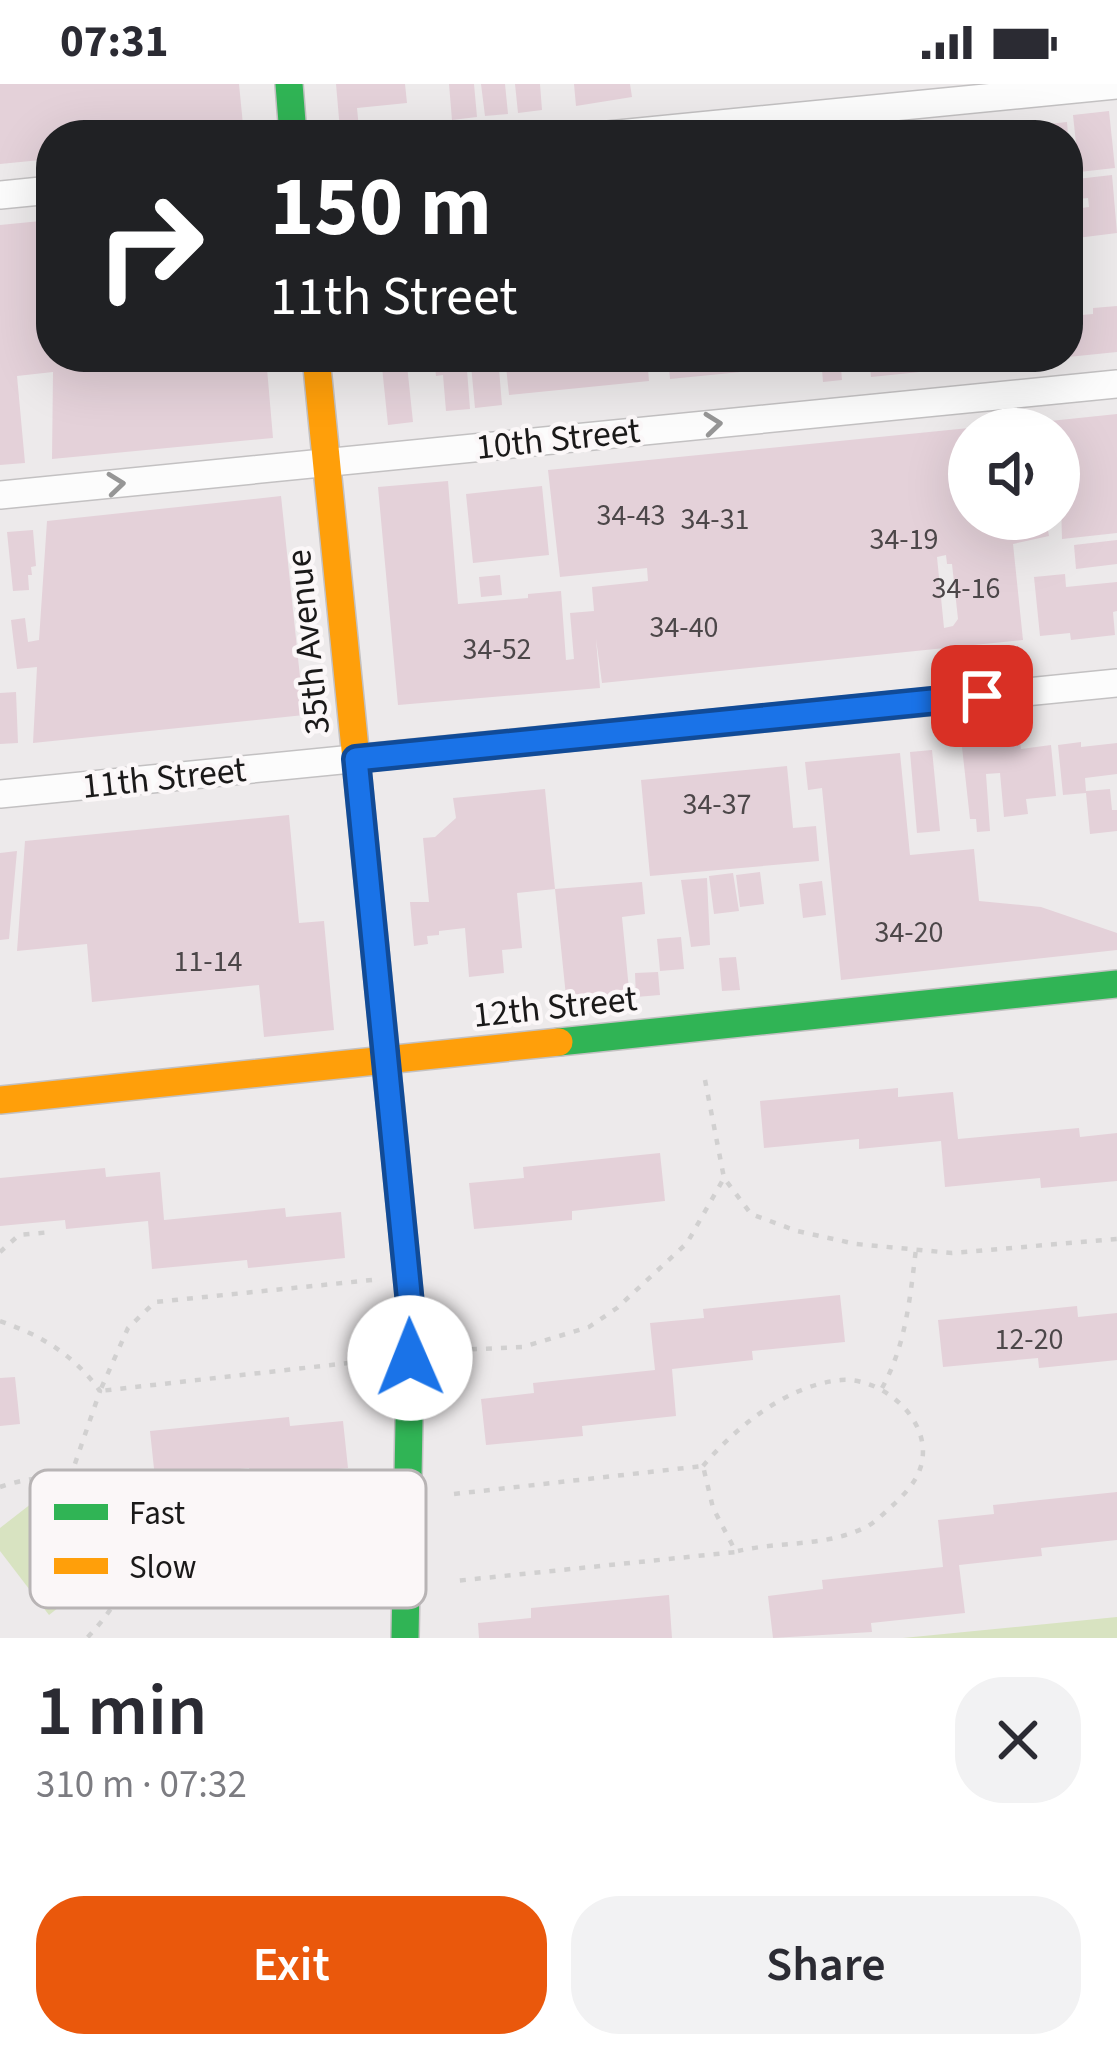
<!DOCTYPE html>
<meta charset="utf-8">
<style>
:root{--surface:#fff;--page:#f2f2f3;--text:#2b2b33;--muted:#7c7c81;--accent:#ea580c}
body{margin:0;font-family:"Source Sans 3",sans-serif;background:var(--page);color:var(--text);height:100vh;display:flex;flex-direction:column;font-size:45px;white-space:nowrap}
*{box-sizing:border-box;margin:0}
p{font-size:39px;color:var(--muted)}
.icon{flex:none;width:66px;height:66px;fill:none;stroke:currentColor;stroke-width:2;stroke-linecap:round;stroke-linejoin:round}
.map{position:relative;height:1554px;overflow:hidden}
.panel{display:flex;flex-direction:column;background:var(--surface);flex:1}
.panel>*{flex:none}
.guide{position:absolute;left:36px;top:36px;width:1047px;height:252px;border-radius:48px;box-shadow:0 12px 48px #0002;background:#202124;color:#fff;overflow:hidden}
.controls{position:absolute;left:948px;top:324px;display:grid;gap:24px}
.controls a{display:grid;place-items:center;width:132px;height:132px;border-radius:50%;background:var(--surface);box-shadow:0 12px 48px #0002;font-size:60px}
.pin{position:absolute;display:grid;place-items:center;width:102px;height:102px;color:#fff;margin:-51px;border-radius:24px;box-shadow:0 6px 18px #0006}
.me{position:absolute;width:132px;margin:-66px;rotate:359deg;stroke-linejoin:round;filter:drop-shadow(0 0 9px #0008)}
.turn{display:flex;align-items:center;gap:42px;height:252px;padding:0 36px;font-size:54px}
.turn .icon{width:156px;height:156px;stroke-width:2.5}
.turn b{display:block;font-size:84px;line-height:102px}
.round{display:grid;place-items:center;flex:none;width:126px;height:126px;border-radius:48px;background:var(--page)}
.headline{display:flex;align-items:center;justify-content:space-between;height:204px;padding:0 36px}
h1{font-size:72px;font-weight:600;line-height:90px}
.primary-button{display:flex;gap:24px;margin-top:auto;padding:24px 36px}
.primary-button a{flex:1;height:138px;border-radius:48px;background:var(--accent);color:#fff;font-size:48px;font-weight:600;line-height:138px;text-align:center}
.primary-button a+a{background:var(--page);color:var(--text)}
.status{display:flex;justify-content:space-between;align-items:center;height:84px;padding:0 60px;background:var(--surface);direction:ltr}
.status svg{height:33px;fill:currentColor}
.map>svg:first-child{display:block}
</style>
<div class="status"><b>07:31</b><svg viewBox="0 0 49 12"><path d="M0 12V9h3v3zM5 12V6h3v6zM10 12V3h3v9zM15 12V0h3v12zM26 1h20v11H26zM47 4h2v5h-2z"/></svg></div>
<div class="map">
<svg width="1117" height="1554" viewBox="0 0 1117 1554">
<rect width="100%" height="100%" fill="#edeaeb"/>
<g fill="#d8e3c1">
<polygon points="36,1416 96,1494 49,1531 0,1467 0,1444"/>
<polygon points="1117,1533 1117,1554 903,1554"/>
</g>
<g fill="#e4d1d9" fill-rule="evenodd">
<polygon points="0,0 239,0 244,51 51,51 51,75 0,80"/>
<polygon points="336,0 405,0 407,19 357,24 359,45 340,46"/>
<polygon points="449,0 474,0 477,33 452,36"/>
<polygon points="481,0 505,0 508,30 485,32"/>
<polygon points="515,0 540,0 542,26 518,29"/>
<polygon points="574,0 630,0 632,13 576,22"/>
<polygon points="1109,27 1115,84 1079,88 1073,31"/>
<polygon points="1067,38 1068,51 946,51 1011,39 1021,40 1021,43"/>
<polygon points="1112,91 1117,149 1077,154 1068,149 1068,130 1074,125 1089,123 1088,114 1068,116 1068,96"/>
<polygon points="51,136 51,273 266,273 273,354 52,375 53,288 17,292 25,379 0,381 0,141"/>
<polygon points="1117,222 1117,268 1068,273 1068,227 1082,225 1082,231 1093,230 1093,224"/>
<polygon points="434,273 466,273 470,325 446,327 443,291 436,292"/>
<polygon points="484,273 498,273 502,321 475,324 471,281 484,279"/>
<polygon points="505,273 647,273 649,297 509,311"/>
<polygon points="668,273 811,273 812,281 670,295"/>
<polygon points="821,273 840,273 842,296 823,298"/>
<polygon points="869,273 1037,273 1037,276 871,293"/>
<polygon points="407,281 413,338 388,341 382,283"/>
<polygon points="1117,330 1117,449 1062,455 1059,345 1051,345 1050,337"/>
<path d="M969 344V435H1031V443L1047 441 1049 452 1013 460 1023 556 602 599 596 555 600 604 398 621 378 403 448 397 458 520 528 514V510L561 507 566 576 574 575 570 529 594 527 592 503 648 497 647 484 560 493 548 386ZM946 471 947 480H952L958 535 953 542 944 544 937 473Z"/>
<polygon points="542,402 549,471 473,479 466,410"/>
<polygon points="281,412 304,631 33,659 37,583 17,585 11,536 25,534 28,558 39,556 47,437"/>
<polygon points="33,446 36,482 31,483 32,491 28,491 29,506 13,507 7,448"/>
<polygon points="1117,456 1117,480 1076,485 1074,461"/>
<polygon points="1065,490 1066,503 1117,498 1117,527 1113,528 1115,551 1071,556 1070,549 1040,552 1034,493"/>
<polygon points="500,491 502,511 481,513 479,493"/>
<polygon points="16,608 18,659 0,660 0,609"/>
<polygon points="1020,657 1021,665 1051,661 1056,712 1026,715 1028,730 1004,733 1000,689 986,690 990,747 977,748 976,735 970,735 962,663"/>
<polygon points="1081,658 1081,663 1117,659 1117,690 1085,694 1086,707 1110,705 1112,726 1117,726 1117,747 1090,750 1086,709 1063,711 1058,661"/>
<polygon points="932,666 940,747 917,749 910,668"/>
<polygon points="900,669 910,771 974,765 979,817 1041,823 1117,849 1117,866 841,896 822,704 808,706 805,678"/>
<polygon points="787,682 793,744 816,742 819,777 650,792 641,696"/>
<polygon points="545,705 555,805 517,809 522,864 502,866 504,889 469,893 465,844 439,847 439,851 427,852 428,860 414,862 410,818 429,818 423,754 435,753 456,734 453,714"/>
<polygon points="289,731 299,839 324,837 334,946 264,953 259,901 92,918 87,860 17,867 25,757"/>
<polygon points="17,767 9,855 0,856 0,769"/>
<polygon points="760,788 764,820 740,823 736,791"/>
<polygon points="733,789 739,827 714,830 709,792"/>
<polygon points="707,794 710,861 691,863 681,796"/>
<polygon points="822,797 826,831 803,834 799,800"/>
<polygon points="642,798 645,830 622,833 630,916 567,922 555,805"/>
<polygon points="681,853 684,885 660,887 657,855"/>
<polygon points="736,873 740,906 722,907 719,874"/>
<polygon points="658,888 660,911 636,913 635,889"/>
<polygon points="898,1004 898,1013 953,1008 958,1055 1079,1044 1080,1053 1117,1049 1117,1097 1041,1104 1040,1094 945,1103 941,1057 859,1065 859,1055 764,1064 760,1017"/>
<polygon points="660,1069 665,1117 572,1127 572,1136 474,1145 469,1099 524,1094 523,1083"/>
<polygon points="105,1084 106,1093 160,1088 164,1136 285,1124 286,1133 341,1128 345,1174 248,1184 247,1176 152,1185 148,1137 66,1145 65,1136 0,1142 0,1094"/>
<polygon points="840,1211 845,1258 752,1267 753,1276 672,1285 676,1332 582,1342 583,1352 486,1361 481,1315 534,1309 533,1299 655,1286 650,1239 704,1234 703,1225"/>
<polygon points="1077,1222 1078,1233 1117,1229 1117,1276 1039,1284 1038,1274 943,1283 938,1236"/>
<polygon points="15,1293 20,1340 0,1342 0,1294"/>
<polygon points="289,1333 290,1342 343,1337 348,1384 251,1394 249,1384 155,1394 150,1347"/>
<polygon points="1117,1408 1117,1456 1041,1464 1042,1472 959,1481 965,1529 871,1539 872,1548 773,1554 768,1512 823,1505 822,1496 943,1483 938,1436 994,1430 993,1421"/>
<polygon points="669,1511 672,1554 479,1554 478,1539 531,1534 531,1524"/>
</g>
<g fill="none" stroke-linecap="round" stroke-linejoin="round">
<g stroke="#c3c1c2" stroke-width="30">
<g id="street">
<polyline points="608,51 1117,1"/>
<polyline points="0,111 51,106"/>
<polyline points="0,411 1117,300"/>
<polyline points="0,710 1117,599"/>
</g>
</g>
<g stroke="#c3c1c2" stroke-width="30">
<g id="fast">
<polyline points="289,0 293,51"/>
<polyline points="559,958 1117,900"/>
<polyline points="390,1017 411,1230 405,1554"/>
</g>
</g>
<g stroke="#c3c1c2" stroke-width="30">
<g id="slow">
<polyline points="316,273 390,1017"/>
<polyline points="0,1016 559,958"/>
</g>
</g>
<g stroke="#d1d0d0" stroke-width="4.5" stroke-dasharray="6 9" stroke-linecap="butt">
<polyline points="705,996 724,1094 751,1130 797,1147 856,1160 952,1169 1117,1155"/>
<polyline points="0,1168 19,1151 51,1148"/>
<polyline points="372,1196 155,1218 128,1244 100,1307 375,1276"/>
<path d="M0 1237C42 1252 73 1270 100 1307L69 1397"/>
<polyline points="456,1266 523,1263 589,1243 617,1224 687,1159 724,1094"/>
<path d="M882 1304C906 1261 910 1214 916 1165"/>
<path d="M703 1382C736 1343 787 1301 841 1296 884 1293 936 1339 920 1385 916 1398 903 1412 893 1421 884 1429 875 1439 864 1444 824 1463 781 1457 738 1467"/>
<path d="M0 1403C23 1395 50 1390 74 1398 105 1410 135 1469 123 1500 116 1521 102 1538 87 1554"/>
<polyline points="454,1410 703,1382 713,1424 736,1468 455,1497"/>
</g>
<use href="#street" stroke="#fcfcfc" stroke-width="27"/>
<use href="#fast" stroke="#30b455" stroke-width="27"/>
<use href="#slow" stroke="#ff9f0a" stroke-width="27"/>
</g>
<defs><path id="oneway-chevron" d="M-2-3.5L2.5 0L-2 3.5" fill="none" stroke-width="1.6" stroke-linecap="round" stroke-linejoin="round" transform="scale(3)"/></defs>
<g stroke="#969696">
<use href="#oneway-chevron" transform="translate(713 340) rotate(-6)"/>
<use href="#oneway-chevron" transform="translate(116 400) rotate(-6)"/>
</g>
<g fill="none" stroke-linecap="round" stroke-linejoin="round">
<g stroke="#114b97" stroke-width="30">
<polyline id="route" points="410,1274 411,1230 356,675 982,612"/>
</g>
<use href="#route" stroke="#1a73e8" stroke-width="21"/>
</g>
<g text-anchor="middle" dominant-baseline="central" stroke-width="9" stroke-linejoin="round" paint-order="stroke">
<g font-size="30" fill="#4c4749">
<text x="631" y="431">34-43</text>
<text x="715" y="435">34-31</text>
<text x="904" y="455">34-19</text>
<text x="966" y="504">34-16</text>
<text x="684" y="543">34-40</text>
<text x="497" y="565">34-52</text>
<text x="717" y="720">34-37</text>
<text x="909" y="848">34-20</text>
<text x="208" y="877">11-14</text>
<text x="1029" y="1255">12-20</text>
</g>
<g font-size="36" fill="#1a1919" stroke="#fbf7f8">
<text transform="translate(558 355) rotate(-6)">10th Street</text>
<text transform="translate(308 558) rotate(-96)">35th Avenue</text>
<text transform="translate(164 694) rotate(-6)">11th Street</text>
<text transform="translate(555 923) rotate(-6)">12th Street</text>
</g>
</g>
<rect x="30" y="1386" width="396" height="138" rx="18" fill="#fbf7f8" stroke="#b8b4b5" stroke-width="3"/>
<rect x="54" y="1420" width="54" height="16" fill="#30b455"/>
<rect x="54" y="1474" width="54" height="16" fill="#ff9f0a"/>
<g font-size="33" fill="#1a1919">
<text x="129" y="1440">Fast</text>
<text x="129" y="1494">Slow</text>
</g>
</svg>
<div class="controls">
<a><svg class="icon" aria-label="sound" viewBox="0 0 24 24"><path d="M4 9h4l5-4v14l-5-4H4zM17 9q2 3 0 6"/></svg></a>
</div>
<div class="pin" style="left:982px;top:612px;background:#d93025"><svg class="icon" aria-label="arrive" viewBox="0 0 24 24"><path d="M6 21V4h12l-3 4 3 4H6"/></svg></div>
<svg class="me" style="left:410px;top:1274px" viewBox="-20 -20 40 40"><circle r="19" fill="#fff"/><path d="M0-13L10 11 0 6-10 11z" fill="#1a73e8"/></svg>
<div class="guide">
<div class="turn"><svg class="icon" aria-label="right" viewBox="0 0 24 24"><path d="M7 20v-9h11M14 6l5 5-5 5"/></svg><div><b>150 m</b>11th Street</div></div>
</div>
</div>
<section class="panel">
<div class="headline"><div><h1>1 min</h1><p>310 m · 07:32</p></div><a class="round"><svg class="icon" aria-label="close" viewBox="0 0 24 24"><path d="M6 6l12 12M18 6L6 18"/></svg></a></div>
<div class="primary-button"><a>Exit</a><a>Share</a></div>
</section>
